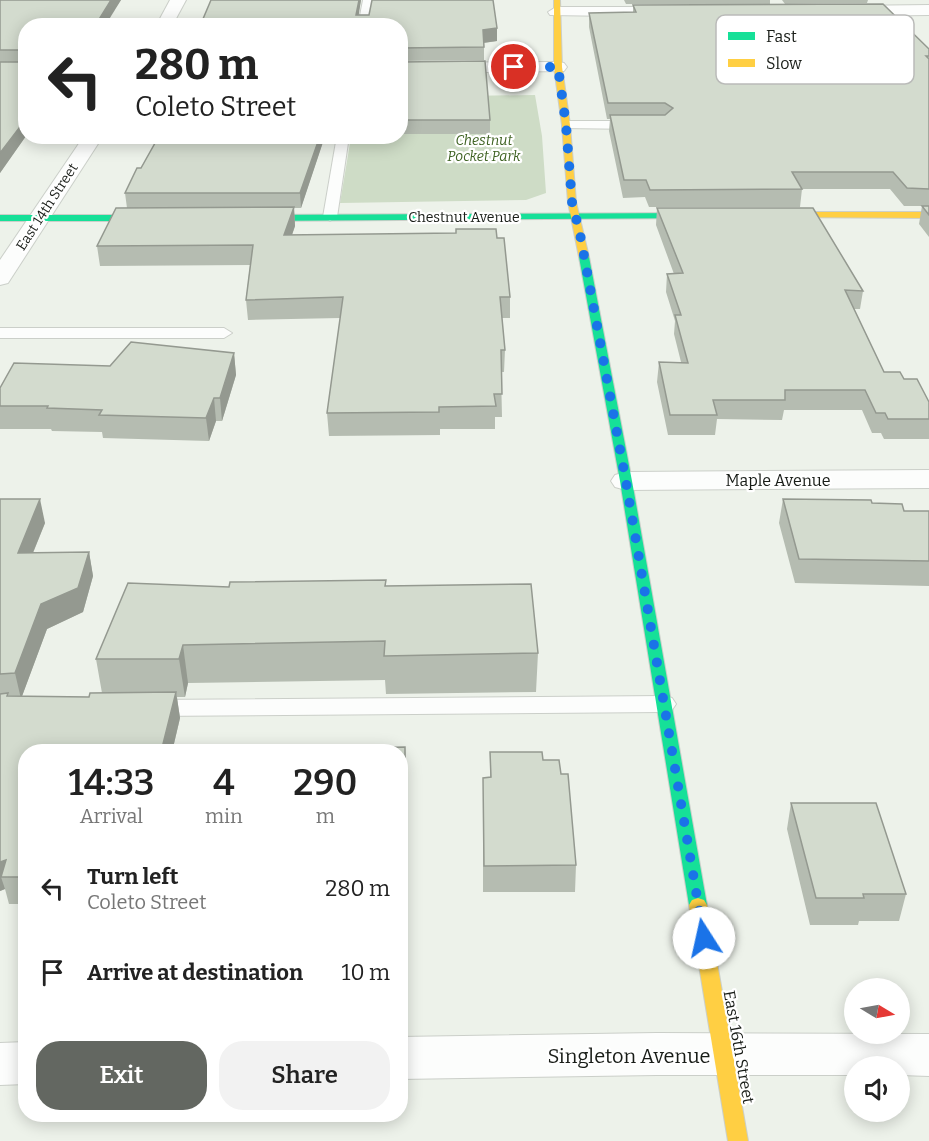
<!DOCTYPE html>
<style>
:root{--surface:#fff;--page:#f2f2f2;--text:#222;--muted:#767676;--accent:#636761}
body{margin:0;font-family:Bitter,serif;background:var(--page);color:var(--text);height:100vh;display:flex;flex-direction:column;font-size:22px;white-space:nowrap}
*{box-sizing:border-box;margin:0}
p{font-size:20px;color:var(--muted)}
.icon{flex:none;width:33px;height:33px;fill:none;stroke:currentColor;stroke-width:2;stroke-linecap:round;stroke-linejoin:round}
.map{position:relative;flex:1;overflow:hidden}
.panel{position:absolute;left:18px;top:744px;width:390px;height:378px;display:flex;flex-direction:column;background:var(--surface);border-radius:24px;box-shadow:0 3px 15px #0003}
.panel>*{flex:none}
.guide{position:absolute;left:18px;top:18px;width:390px;height:126px;border-radius:24px;box-shadow:0 3px 15px #0003;background:#fff;color:var(--text);overflow:hidden}
.needle{width:39px;rotate:100deg}
.buttons{position:absolute;left:844px;top:978px;display:grid;gap:12px}
.buttons a{display:grid;place-items:center;width:66px;height:66px;border-radius:50%;background:var(--surface);box-shadow:0 3px 15px #0003;font-size:30px}
.pin{position:absolute;display:grid;place-items:center;width:51px;height:51px;color:#fff;margin:-26px;border:3px solid #fff;border-radius:50%;box-shadow:0 2px 6px #0007}
.me{position:absolute;width:66px;margin:-33px;rotate:350deg;stroke-linejoin:round;filter:drop-shadow(0 0 4px #0008)}
.turn{display:flex;align-items:center;gap:21px;height:126px;padding:0 18px;font-size:27px}
.turn .icon{width:78px;height:78px;stroke-width:2.5}
.turn b{display:block;font-size:42px;line-height:51px}
.eta{display:flex;justify-content:space-evenly;align-items:center;height:102px;text-align:center}
.eta b{font-size:36px;font-weight:600;line-height:42px}
.primary-button{display:flex;gap:12px;margin-top:auto;padding:12px 18px}
.primary-button a{flex:1;height:69px;border-radius:24px;background:var(--accent);color:#fff;font-size:24px;font-weight:600;line-height:69px;text-align:center}
.primary-button a+a{background:var(--page);color:var(--text)}
ul{padding:0;list-style:none}
li{display:flex;align-items:center;gap:18px;height:84px;padding:0 18px}
li div{flex:1}
li b{display:block;font-size:22px}
li em{font-style:normal}
.map>svg:first-child{display:block}
</style>
<div class="map">
<svg width="929" height="1141" viewBox="0 0 929 1141">
<rect width="100%" height="100%" fill="#edf2ea"/>
<polygon fill="#cedcc6" points="535,95 542,136 546,193 526,200 340,203 351,137 400,136 401,97"/>
<g fill="none" stroke-linecap="round" stroke-linejoin="round">
<g stroke="#cbcfc9" stroke-width="2">
<g id="lane">
<polygon points="363,0 373,0 368,26 358,26"/>
<polygon points="566,121 637,121 643,125 637,129 562,128 562,122"/>
<polygon points="337,136 349,136 337,217 330,221 323,217"/>
<polygon points="0,328 224,328 232,333 224,338 0,338"/>
<polygon points="664,696 672,698 676,704 672,710 664,712 151,716 143,714 139,708 143,702 151,700"/>
</g>
</g>
<g stroke="#cbcfc9" stroke-width="2">
<g id="street">
<polygon points="170,0 186,0 172,26 156,26"/>
<polygon points="929,5 929,15 846,16 838,11 846,6"/>
<polygon points="556,7 677,7 685,12 677,17 550,15 548,12"/>
<polygon points="558,62 564,63 567,67 564,71 400,73 400,63"/>
<polygon points="84,136 103,136 8,283 0,285 0,260"/>
<polygon points="929,470 929,488 626,490 615,487 611,481 615,475 626,472"/>
<polygon points="657,1033 929,1034 929,1076 900,1075 900,1066 855,1066 855,1075 657,1075 400,1079 400,1037"/>
<polygon points="26,1042 26,1084 0,1085 0,1043"/>
</g>
</g>
<g stroke="#cbcfc9" stroke-width="2">
<g id="fast">
<polygon points="700,213 704,216 703,218 251,221 246,218 251,215"/>
<polygon points="0,215 154,215 159,218 154,221 0,221"/>
<polygon points="584,254 589,257 632,481 707,905 704,910 698,912 692,910 689,905 620,481 579,257"/>
</g>
</g>
<g stroke="#cbcfc9" stroke-width="2">
<g id="slow">
<polygon points="554,0 560,0 562,67 570,125 576,202 589,257 584,260 579,257 568,202 562,125 554,67"/>
<polygon points="773,212 929,212 929,218 770,217 770,213"/>
<polygon points="698,898 704,900 707,905 748,1141 728,1141 689,905 692,900"/>
</g>
</g>
<use href="#lane" fill="#fcfdfc" fill-rule="evenodd"/>
<use href="#street" fill="#fcfdfc" fill-rule="evenodd"/>
<use href="#fast" fill="#16e098" fill-rule="evenodd"/>
<use href="#slow" fill="#ffcf43" fill-rule="evenodd"/>
</g>
<g fill="#b5bcb1">
<polygon points="0,0 121,0 0,173"/>
<polygon points="211,0 361,0 358,15 497,41 484,43 484,60 400,61 400,26"/>
<polygon points="624,0 770,0 770,4 626,4"/>
<polygon points="782,0 868,0 867,3 785,4"/>
<polygon points="633,5 929,49 929,237 919,224 922,206 924,206 904,206 890,189 802,189 800,207 649,207 645,197 623,198 609,131 610,119 607,119 589,27 589,13 633,12"/>
<polygon points="400,62 490,120 490,134 400,134"/>
<polygon points="159,136 325,136 301,208 294,208 295,226 292,235 497,238 510,297 510,318 502,318 505,350 504,372 501,372 502,417 495,417 495,429 440,429 440,435 329,436 327,413 340,318 248,320 246,300 250,265 100,266 97,246 127,208 125,193 141,168"/>
<polygon points="657,208 863,291 860,309 854,309 884,372 904,379 929,402 929,439 884,439 881,433 872,433 862,410 784,410 782,420 717,419 715,435 668,435 657,382 659,362 681,362 674,334 675,321 666,292 667,274 674,274 656,225"/>
<polygon points="234,353 236,375 222,421 216,421 209,441 103,438 102,432 52,431 51,429 0,429 0,406 110,366"/>
<polygon points="0,499 45,523 33,553 89,552 93,576 83,612 47,629 22,696 89,697 102,693 96,659 229,587 386,580 386,586 538,653 536,692 386,694 385,680 188,683 185,697 177,697 180,718 172,752 26,752 26,904 9,904 5,889 0,891"/>
<polygon points="783,499 872,503 904,511 929,511 929,586 795,583 779,523"/>
<polygon points="400,752 406,773 406,908 400,908"/>
<polygon points="490,752 543,760 561,774 576,865 575,892 483,892 483,804 490,777"/>
<polygon points="791,803 906,894 899,921 859,921 858,925 810,925 787,829"/>
</g>
<g fill="#949990">
<polygon points="111,0 121,0 105,26 95,26"/>
<polygon points="359,0 361,0 357,26 356,15"/>
<polygon points="497,28 497,41 482,43 483,30"/>
<polygon points="26,119 26,136 0,173 0,153"/>
<polygon points="320,136 325,136 301,208 300,193"/>
<polygon points="294,207 295,226 285,255 284,235"/>
<polygon points="234,353 236,375 222,421 220,398"/>
<polygon points="214,398 216,421 209,441 206,418"/>
<polygon points="40,499 45,523 23,577 18,553"/>
<polygon points="89,552 93,576 83,612 47,629 21,699 15,673 41,604"/>
<polygon points="183,645 188,683 185,697 179,659"/>
<polygon points="176,692 180,718 172,752 161,752"/>
<polygon points="405,747 406,773 406,908 405,881"/>
<polygon points="6,860 1,877 5,889 0,891 0,862"/>
</g>
<g fill="#d3dbce" stroke="#949990" stroke-width="1.5">
<polygon points="0,0 111,0 95,26 26,26 26,119 0,153 0,62 25,62 25,50 0,50"/>
<polygon points="211,0 359,0 356,15 369,15 372,0 493,0 497,28 483,30 484,47 400,48 400,26 200,26"/>
<polygon points="883,4 929,49 929,56 926,56 929,59 929,189 907,188 893,172 792,172 802,189 650,190 646,180 624,180 610,115 665,115 673,108 665,103 608,103 589,13 636,12 633,5"/>
<polygon points="485,61 490,120 400,120 400,62"/>
<polygon points="159,136 320,136 300,193 125,193 137,168 141,168"/>
<polygon points="922,206 929,206 929,215"/>
<polygon points="294,207 284,235 456,233 456,229 496,229 497,238 504,238 510,297 500,297 505,350 501,350 502,394 494,394 496,406 439,407 439,412 327,413 343,297 246,300 253,245 97,246 116,208"/>
<polygon points="657,208 813,208 863,291 845,290 884,372 900,372 904,379 917,379 929,402 929,419 888,419 885,413 876,413 865,390 785,390 785,400 713,400 717,415 670,415 659,362 688,363 675,315 681,315 667,274 683,273"/>
<polygon points="131,342 234,353 220,398 214,398 206,418 99,415 102,410 47,408 48,406 0,406 0,388 14,363 110,366"/>
<polygon points="0,499 40,499 18,553 89,552 78,588 41,604 15,673 0,674"/>
<polygon points="783,499 871,500 872,503 902,504 904,511 929,511 929,561 799,559"/>
<polygon points="386,580 385,586 531,584 538,653 384,656 385,641 183,645 179,659 96,659 128,583 229,587 230,582"/>
<polygon points="176,692 161,752 26,752 26,877 1,877 6,860 0,862 0,694 8,693 7,696 89,697 90,693"/>
<polygon points="405,747 405,881 400,881 400,752 360,752 360,748"/>
<polygon points="490,752 542,752 543,760 559,760 561,774 568,774 576,865 484,866 483,778 491,777"/>
<polygon points="791,803 876,803 906,894 863,894 864,898 816,898"/>
</g>
<g fill="none" stroke-linecap="round" stroke-linejoin="round">
<polyline stroke="#1a73e8" stroke-width="10" stroke-dasharray="0 18" points="514,67 558,67 566,125 572,202 580,234 626,482 704,938"/>
</g>
<g text-anchor="middle" dominant-baseline="central" stroke-width="4.5" stroke-linejoin="round" paint-order="stroke">
<g font-size="14" font-style="italic" fill="#3f6323" stroke="#fff">
<text x="484" y="140">Chestnut<tspan x="484" dy="16">Pocket Park</tspan></text>
</g>
<g font-size="14" fill="#181c17" stroke="#fff">
<text transform="translate(47 207) rotate(-57)">East 14th Street</text>
<text x="464" y="217">Chestnut Avenue</text>
</g>
<g font-size="16" fill="#181c17" stroke="#fff">
<text x="778" y="480">Maple Avenue</text>
<text transform="translate(739 1047) rotate(80)">East 16th Street</text>
</g>
<g font-size="20" fill="#181c17" stroke="#fff">
<text x="629" y="1056">Singleton Avenue</text>
</g>
</g>
<rect x="716" y="15" width="198" height="69" rx="9" fill="#fff" stroke="#babbb9" stroke-width="1.5"/>
<rect x="728" y="32" width="27" height="8" fill="#16e098"/>
<rect x="728" y="59" width="27" height="8" fill="#ffcf43"/>
<g font-size="16" fill="#181c17">
<text x="766" y="42">Fast</text>
<text x="766" y="69">Slow</text>
</g>
</svg>
<div class="buttons">
<a><svg class="needle" viewBox="-14 -14 28 28"><path d="M0-13l5 13h-10z" fill="#e53935"/><path d="M0 13l5-13h-10z" fill="#767676"/></svg></a>
<a><svg class="icon" aria-label="sound" viewBox="0 0 24 24"><path d="M4 9h4l5-4v14l-5-4H4zM17 9q2 3 0 6"/></svg></a>
</div>
<div class="pin" style="left:514px;top:67px;background:#d93025"><svg class="icon" aria-label="arrive" viewBox="0 0 24 24"><path d="M6 21V4h12l-3 4 3 4H6"/></svg></div>
<svg class="me" style="left:704px;top:938px" viewBox="-20 -20 40 40"><circle r="19" fill="#fff"/><path d="M0-13L10 11 0 6-10 11z" fill="#1a73e8"/></svg>
<div class="guide">
<div class="turn"><svg class="icon" aria-label="left" viewBox="0 0 24 24"><path d="M17 20v-9H6M10 6l-5 5 5 5"/></svg><div><b>280 m</b>Coleto Street</div></div>
</div>
<section class="panel">
<div class="eta">
<div><b>14:33</b><p>Arrival</p></div>
<div><b>4</b><p>min</p></div>
<div><b>290</b><p>m</p></div>
</div>
<ul>
<li><svg class="icon" aria-label="left" viewBox="0 0 24 24"><path d="M17 20v-9H6M10 6l-5 5 5 5"/></svg><div><b>Turn left</b><p>Coleto Street</p></div><em>280 m</em></li>
<li><svg class="icon" aria-label="arrive" viewBox="0 0 24 24"><path d="M6 21V4h12l-3 4 3 4H6"/></svg><div><b>Arrive at destination</b></div><em>10 m</em></li>
</ul>
<div class="primary-button"><a>Exit</a><a>Share</a></div>
</section>
</div>
